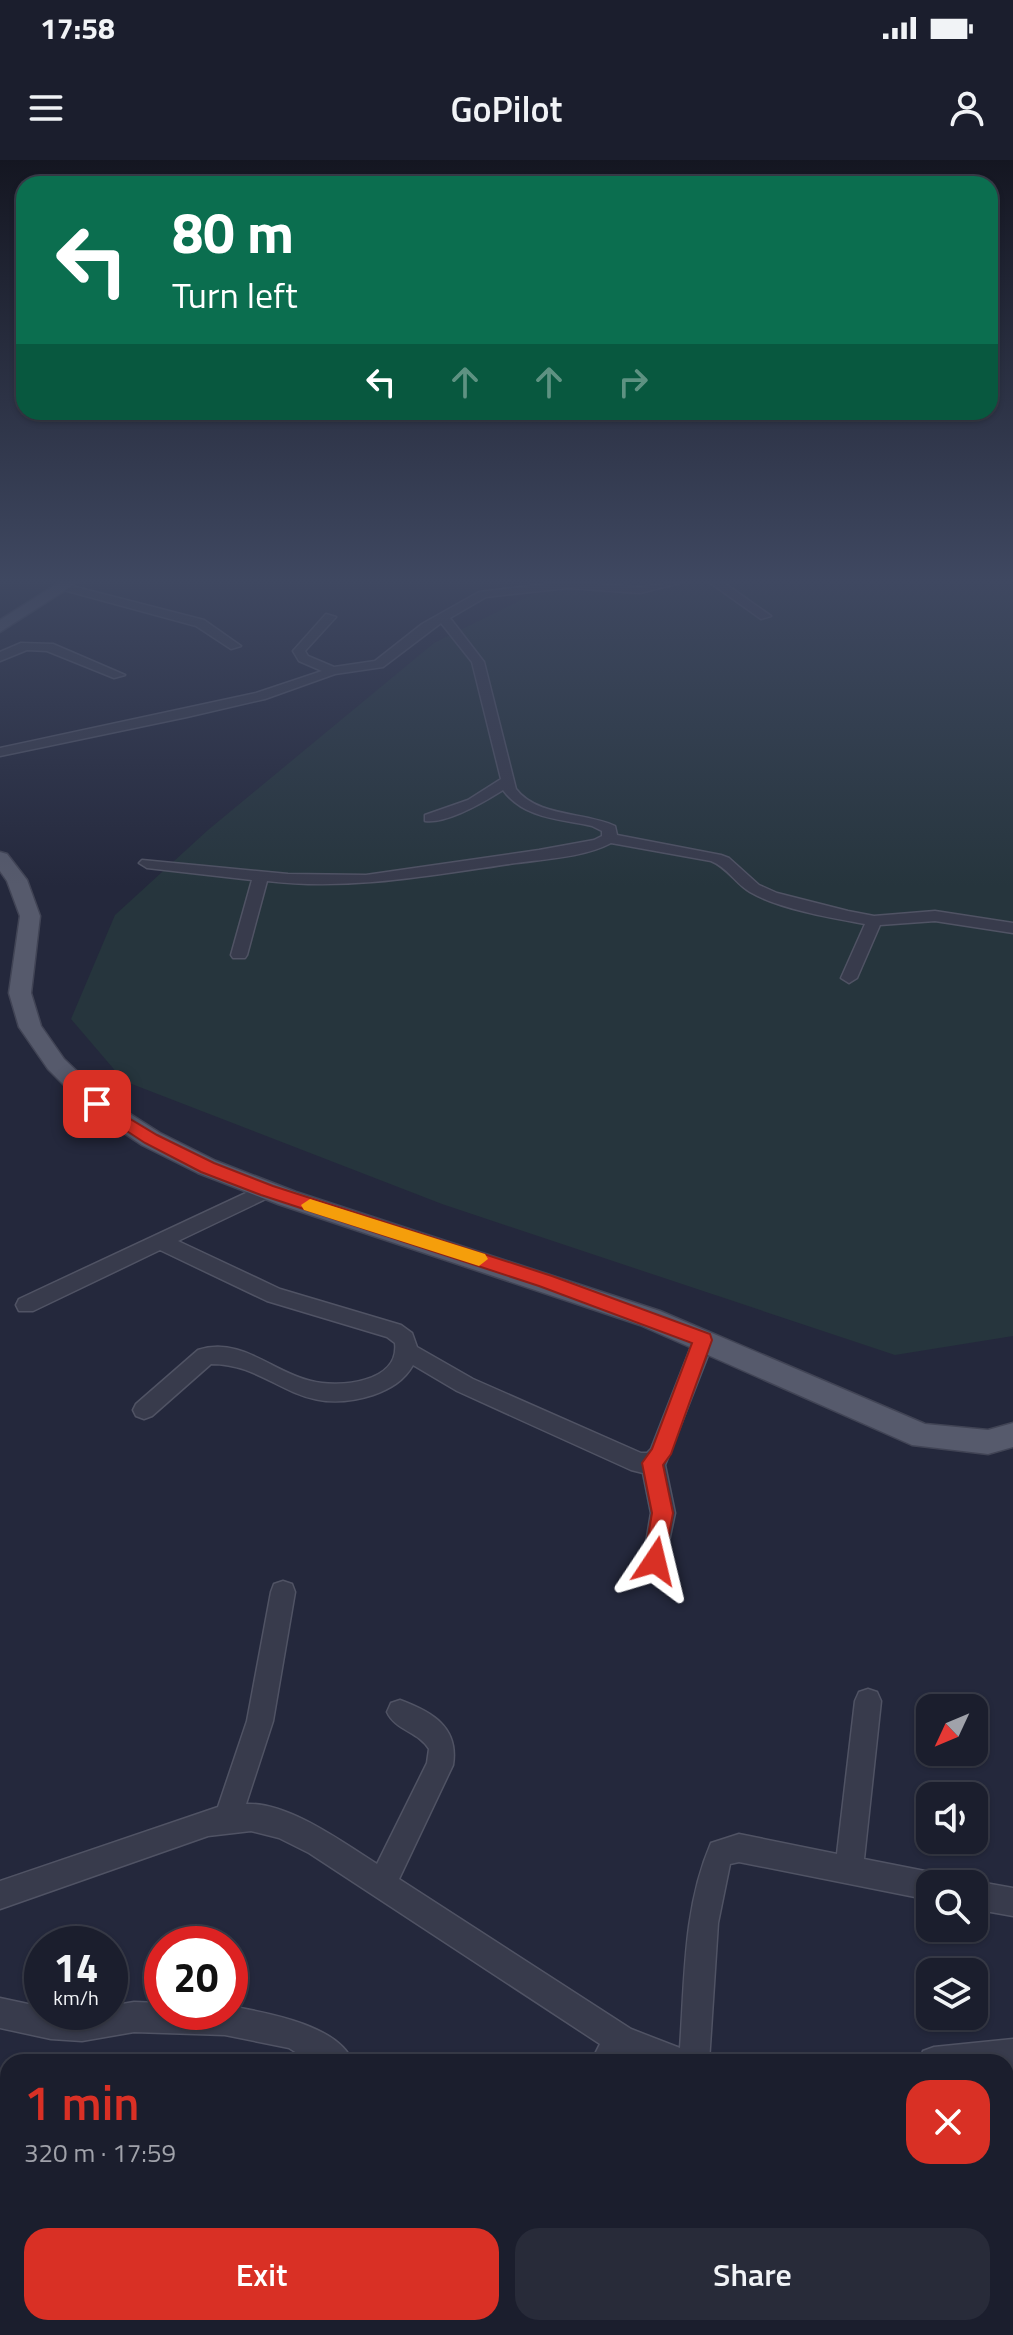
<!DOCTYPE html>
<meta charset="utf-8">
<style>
:root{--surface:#1b1e2d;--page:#282b39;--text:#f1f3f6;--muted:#a0a2aa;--line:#393c49;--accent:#d93025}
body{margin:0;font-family:"Titillium Web",sans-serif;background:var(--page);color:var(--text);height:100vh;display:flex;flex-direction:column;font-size:30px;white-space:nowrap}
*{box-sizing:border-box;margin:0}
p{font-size:26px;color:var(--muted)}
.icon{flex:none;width:44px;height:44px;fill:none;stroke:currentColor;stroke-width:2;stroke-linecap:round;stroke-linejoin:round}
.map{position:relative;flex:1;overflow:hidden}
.side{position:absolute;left:0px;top:1894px;width:1014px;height:282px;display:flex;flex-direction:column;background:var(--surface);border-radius:24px 24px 0 0;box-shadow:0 2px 6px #0004,0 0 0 2px var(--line)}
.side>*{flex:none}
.top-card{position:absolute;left:16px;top:16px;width:982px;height:244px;border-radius:24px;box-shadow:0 2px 6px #0004,0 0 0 2px var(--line);background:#0b6e4f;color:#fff;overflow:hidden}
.needle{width:52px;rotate:226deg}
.controls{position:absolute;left:916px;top:1534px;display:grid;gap:16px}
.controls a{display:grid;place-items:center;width:72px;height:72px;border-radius:16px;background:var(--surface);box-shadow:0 2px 6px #0004,0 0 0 2px var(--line);font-size:40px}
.speed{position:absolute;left:24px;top:1766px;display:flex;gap:16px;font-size:40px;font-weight:700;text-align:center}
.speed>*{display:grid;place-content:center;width:104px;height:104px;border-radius:50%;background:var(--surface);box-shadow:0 2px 6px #0004,0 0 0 2px var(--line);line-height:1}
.speed small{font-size:20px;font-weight:400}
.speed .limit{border:12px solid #d22;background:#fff;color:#111}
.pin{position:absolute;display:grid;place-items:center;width:68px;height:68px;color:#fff;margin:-34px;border-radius:16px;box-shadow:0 4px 12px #0006}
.me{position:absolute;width:88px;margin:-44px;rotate:10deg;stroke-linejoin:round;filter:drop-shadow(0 0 6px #0008)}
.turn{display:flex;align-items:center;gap:28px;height:168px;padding:0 24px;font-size:36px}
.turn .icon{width:104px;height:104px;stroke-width:2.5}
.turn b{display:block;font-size:56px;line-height:68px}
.lanes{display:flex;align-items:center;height:76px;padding:0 24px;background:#0003;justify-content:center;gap:40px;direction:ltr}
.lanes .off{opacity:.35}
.round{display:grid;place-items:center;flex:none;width:84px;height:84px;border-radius:24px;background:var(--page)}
.headline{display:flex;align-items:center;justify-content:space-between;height:136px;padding:0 24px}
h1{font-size:48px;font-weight:600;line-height:60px;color:var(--accent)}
.primary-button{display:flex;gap:16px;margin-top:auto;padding:16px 24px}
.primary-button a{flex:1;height:92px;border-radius:24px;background:var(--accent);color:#fff;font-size:32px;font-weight:600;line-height:92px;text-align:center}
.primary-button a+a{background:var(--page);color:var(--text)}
.status{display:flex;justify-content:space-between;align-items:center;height:56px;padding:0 40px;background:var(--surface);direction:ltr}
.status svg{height:22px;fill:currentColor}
header{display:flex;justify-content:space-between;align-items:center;height:104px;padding:0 24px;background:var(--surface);font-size:36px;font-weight:600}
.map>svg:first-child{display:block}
</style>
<div class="status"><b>17:58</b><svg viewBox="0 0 49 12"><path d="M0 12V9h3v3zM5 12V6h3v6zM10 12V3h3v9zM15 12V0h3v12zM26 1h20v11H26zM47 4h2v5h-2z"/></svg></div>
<header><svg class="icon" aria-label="menu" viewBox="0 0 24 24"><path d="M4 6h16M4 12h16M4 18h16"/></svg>GoPilot<svg class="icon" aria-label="person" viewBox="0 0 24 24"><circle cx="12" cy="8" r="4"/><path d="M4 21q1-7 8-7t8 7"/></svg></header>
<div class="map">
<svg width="1013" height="2175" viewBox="0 0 1013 2175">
<rect width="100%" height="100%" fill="#24283c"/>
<polygon fill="#26353d" points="558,422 1013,422 1013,1176 895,1195 442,1044 124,921 71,859 115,755 208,670 434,483"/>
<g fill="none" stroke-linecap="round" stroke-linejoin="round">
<g stroke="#505364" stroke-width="3">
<g id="minor">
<path d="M564 422 640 427 684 422 640 433 568 428 486 437 450 458 484 502 516 629C537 657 585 652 615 666L617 675 721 695 729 698 759 725 777 733 848 751 874 756 935 751 1013 763V773L935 761 880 765 857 818 849 823 841 818 865 764C831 758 779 749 750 732 736 724 727 707 711 701L611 683C585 697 546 699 516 703 433 715 351 731 267 721L247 795 245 798H233L231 795 252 720 147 708 139 703 142 700 288 714 366 715 539 690 594 680 602 676V671L592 666C561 659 524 659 503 630 484 642 447 664 425 661V655L468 640 501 619 472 502 441 463 383 507 335 514 265 539 187 557 0 596V588L256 533 322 511 299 501 293 491 326 454 336 457 305 491 308 496 334 507 375 501 422 464 479 432Z"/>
<polygon points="709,422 723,422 771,456 761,459"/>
<polygon points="64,424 204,460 241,486 231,489 196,466 60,429 60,425"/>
<polygon points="21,483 53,484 125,515 114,518 47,491 27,490 0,501 0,492"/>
<path d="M267 1023 274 1025 277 1030 274 1035 178 1081 280 1129 401 1165 412 1173 417 1187 473 1219 641 1293H647L651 1289 696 1174 703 1172 710 1174 714 1180 665 1305 675 1353 663 1409 655 1412 647 1409 643 1401 651 1353 643 1313 631 1310 457 1231 413 1205C404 1221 390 1229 373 1235 295 1260 274 1204 211 1204L152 1256 144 1259 136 1256 133 1250 136 1244 198 1190C241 1176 272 1212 311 1221 338 1228 400 1223 395 1183L387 1177 267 1141 160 1090 33 1151H19L16 1145 19 1139Z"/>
<path d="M283 1421 292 1424 295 1432 273 1561 246 1644C288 1642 342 1682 377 1704L427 1603 429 1589C419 1572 395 1570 387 1552L391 1543 400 1540C432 1552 459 1567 453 1605L399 1719 631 1869 680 1888C685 1819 683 1748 711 1683L739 1674 837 1694 855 1541 859 1532 868 1529 877 1532 881 1541 864 1699 930 1712 940 1716 943 1724H930V1740L739 1702 730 1704 718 1763 709 1902H638L627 1897 624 1902H591L600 1884 309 1693 279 1678 251 1671 208 1676 0 1749V1721L218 1647 247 1561 271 1432 274 1424Z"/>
<polygon points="974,1721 1013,1728 1013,1756 974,1749 974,1724 966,1724"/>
<path d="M0 1838 42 1847V1852H110V1846L134 1842 162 1843V1852H230V1846C266 1853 337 1864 353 1902H311L289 1888 225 1875 134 1872 82 1881 51 1879 0 1868Z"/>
<polygon points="1013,1879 1013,1909 1006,1910 1006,1902 919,1902 923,1891 934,1887"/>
<polygon points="914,2168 948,2168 946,2175 912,2175"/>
</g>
</g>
<g stroke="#414455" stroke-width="3">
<g id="major">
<polygon points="60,422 78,422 0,472 0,460"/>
<polygon points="0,692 7,694 27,720 40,756 31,833 41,866 64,899 105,938 160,973 216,1001 296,1032 660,1151 925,1264 988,1270 1013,1263 1013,1287 988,1294 912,1285 640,1165 278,1044 198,1013 142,985 89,950 48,909 19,867 9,833 20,756 7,721 0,711"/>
</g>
</g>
<use href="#minor" fill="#383b4c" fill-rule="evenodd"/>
<use href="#major" fill="#565a6c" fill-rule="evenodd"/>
</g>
<linearGradient id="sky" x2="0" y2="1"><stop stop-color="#141621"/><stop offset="0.58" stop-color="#3f4861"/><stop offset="1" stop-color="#3f4861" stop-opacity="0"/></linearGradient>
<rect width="1013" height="726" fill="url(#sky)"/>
<polygon fill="#d93025" stroke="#8d1f18" stroke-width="2" points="97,939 157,975 214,1003 273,1026 552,1116 710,1174 712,1180 671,1294 663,1305 673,1353 663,1407 655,1410 647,1407 644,1401 652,1353 642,1303 652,1289 692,1183 539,1126 261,1035 201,1012 145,983 92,948 89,944 92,940"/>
<polygon fill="#f59e0b" points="310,1039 485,1094 488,1099 479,1106 304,1050 301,1045"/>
</svg>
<div class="controls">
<a><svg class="needle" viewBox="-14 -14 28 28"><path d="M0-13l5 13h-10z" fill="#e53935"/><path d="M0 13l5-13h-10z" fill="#a0a2aa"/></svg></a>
<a><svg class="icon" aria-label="sound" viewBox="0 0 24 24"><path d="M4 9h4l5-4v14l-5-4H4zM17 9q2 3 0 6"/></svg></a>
<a><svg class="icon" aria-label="search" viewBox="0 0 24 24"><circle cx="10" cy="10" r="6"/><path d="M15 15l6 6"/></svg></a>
<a><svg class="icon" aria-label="layers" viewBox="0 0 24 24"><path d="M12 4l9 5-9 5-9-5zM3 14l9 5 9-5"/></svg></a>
</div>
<div class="speed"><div>14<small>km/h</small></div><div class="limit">20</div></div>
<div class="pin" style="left:97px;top:944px;background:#d93025"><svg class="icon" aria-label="arrive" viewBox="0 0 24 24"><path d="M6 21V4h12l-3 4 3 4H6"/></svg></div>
<svg class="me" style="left:655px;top:1401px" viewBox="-20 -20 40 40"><path d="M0-17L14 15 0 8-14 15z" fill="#d93025" stroke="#fff" stroke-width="4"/></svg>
<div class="top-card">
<div class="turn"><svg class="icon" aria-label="left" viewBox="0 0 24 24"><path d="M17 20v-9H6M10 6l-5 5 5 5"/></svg><div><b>80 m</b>Turn left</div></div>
<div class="lanes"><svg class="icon" aria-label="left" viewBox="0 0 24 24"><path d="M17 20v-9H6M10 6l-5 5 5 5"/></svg><svg class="icon off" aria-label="ahead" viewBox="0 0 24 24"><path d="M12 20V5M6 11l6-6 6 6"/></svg><svg class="icon off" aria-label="ahead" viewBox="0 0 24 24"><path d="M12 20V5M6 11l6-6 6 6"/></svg><svg class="icon off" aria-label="right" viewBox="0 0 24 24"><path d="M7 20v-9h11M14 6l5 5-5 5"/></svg></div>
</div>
<section class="side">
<div class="headline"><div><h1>1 min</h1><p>320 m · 17:59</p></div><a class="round" style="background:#d93025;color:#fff"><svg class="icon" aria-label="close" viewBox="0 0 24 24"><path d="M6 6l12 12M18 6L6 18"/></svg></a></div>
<div class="primary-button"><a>Exit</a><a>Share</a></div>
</section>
</div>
